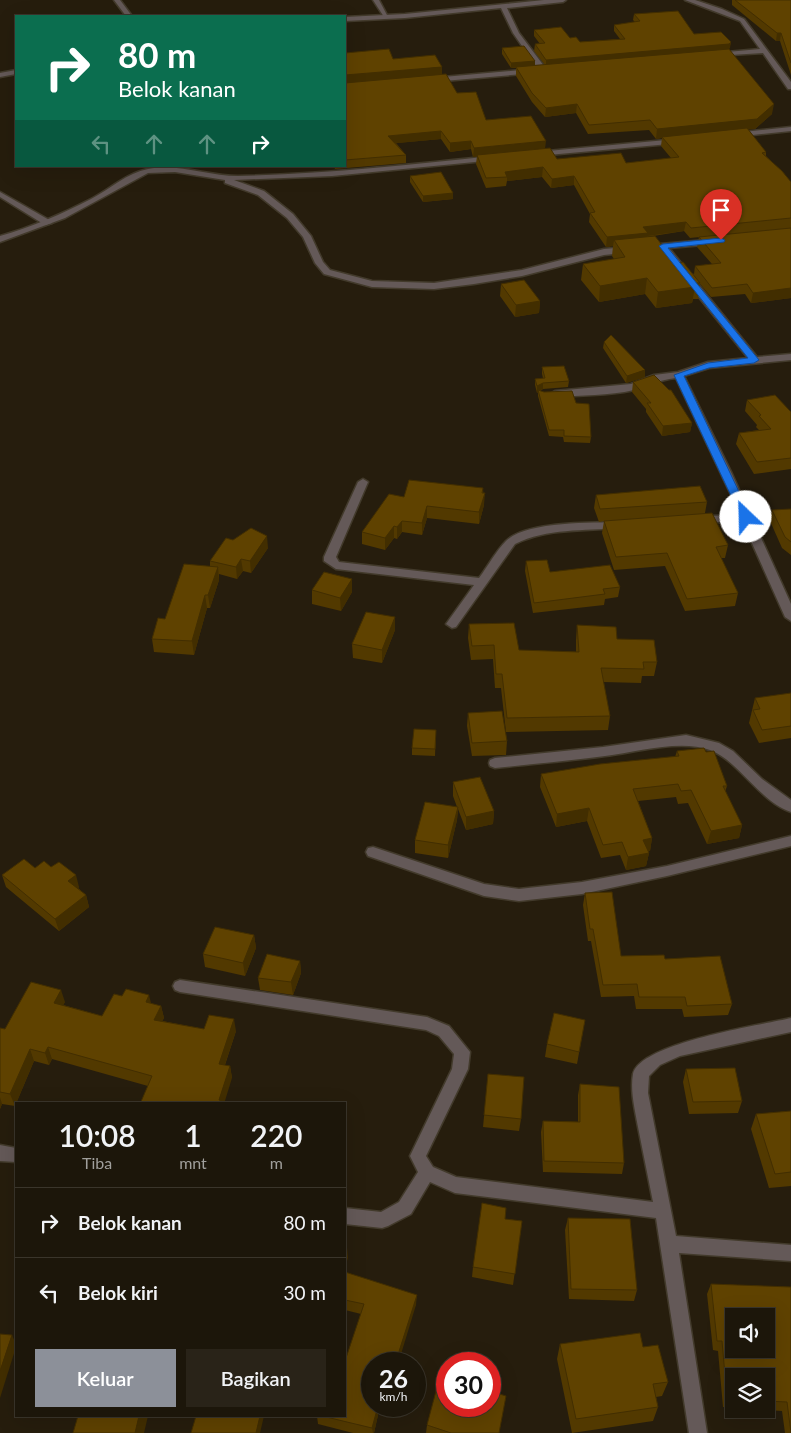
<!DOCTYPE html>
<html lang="id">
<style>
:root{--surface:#1c160a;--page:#292318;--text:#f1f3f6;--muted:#a09f9c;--line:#3a352b;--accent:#8c9099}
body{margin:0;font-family:Lato,sans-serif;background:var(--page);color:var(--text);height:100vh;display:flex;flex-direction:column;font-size:19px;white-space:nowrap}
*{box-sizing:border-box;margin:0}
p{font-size:16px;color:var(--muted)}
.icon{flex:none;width:28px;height:28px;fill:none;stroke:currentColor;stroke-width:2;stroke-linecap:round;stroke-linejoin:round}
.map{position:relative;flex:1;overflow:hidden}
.sheet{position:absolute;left:15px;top:1102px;width:331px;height:315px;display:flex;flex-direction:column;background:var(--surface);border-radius:0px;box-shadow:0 5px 20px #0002,0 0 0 1px var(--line)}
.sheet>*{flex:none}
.guide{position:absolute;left:15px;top:15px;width:331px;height:152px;border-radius:0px;box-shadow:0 5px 20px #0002,0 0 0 1px var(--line);background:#0b6e4f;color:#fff;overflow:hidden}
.buttons{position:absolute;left:725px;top:1308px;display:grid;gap:10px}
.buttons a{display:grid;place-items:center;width:50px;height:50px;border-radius:0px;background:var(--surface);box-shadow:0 5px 20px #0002,0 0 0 1px var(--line);font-size:25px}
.speed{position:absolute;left:361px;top:1352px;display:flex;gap:10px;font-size:25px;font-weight:700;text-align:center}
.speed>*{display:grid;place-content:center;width:65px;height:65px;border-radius:50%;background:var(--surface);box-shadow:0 5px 20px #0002,0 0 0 1px var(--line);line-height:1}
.speed small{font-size:12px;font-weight:400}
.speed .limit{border:8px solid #d22;background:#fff;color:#111}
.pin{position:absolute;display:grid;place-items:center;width:42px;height:42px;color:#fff;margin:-51px -21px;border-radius:50% 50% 50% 0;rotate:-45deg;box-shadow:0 0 5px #0007}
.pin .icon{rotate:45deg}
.me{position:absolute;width:55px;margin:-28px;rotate:336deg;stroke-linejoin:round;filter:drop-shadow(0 0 4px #0008)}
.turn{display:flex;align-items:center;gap:18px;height:105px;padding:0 20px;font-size:22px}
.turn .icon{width:65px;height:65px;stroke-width:2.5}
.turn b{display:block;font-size:35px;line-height:42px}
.lanes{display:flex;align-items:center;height:48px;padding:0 20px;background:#0003;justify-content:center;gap:25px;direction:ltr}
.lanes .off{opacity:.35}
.eta{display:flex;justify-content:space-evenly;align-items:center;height:85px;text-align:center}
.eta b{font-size:30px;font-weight:600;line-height:35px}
.action{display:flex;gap:10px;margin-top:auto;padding:10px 20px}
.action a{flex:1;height:58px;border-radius:0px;background:var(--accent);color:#fff;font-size:20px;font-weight:600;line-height:58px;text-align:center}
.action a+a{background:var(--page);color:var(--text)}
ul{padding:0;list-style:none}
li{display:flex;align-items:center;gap:15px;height:70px;padding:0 20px;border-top:1px solid var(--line)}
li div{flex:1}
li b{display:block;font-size:19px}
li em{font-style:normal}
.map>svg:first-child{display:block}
</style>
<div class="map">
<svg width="791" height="1433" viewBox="0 0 791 1433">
<rect width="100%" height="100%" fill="#261d0d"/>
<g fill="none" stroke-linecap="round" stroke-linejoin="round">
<g stroke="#423a2b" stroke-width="3">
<g id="lane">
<polygon points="114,0 120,0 132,16 126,16"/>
<polygon points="373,0 379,0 388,17 384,17"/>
<polygon points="16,70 16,74 0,77 0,73"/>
<polygon points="0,192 51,221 52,223 45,225 0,197"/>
</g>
</g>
<g stroke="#423a2b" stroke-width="3">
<g id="street">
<polygon points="544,0 566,0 563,2 507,8 519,33 547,70 543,72 540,72 513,33 501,8 405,18 345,21 345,17 405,14"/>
<polygon points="685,0 695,0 722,9 744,19 791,82 791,89 788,89 763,53 714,56 713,55 716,53 760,49 740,21"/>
<polygon points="532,69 535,69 535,73 432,82 428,80 432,78"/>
<polygon points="791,127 791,131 734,137 730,135 734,133"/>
<polygon points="677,139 680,139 680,143 537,156 533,154 537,152"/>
<path d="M492 156H495V160L332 176 234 180 264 191 293 214 311 236 323 262 330 270 372 281 434 283 522 270 604 249 717 239 718 241 714 244 669 248 757 357 791 354V360L709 368 684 376 732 474 791 604V621L785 617 742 521 699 523 694 520 699 517 740 514 676 378C657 380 650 386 634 390 609 396 581 395 555 397L550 394 555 391 631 384 654 375 678 372 708 362 748 358 660 249 604 255 522 276 474 284 434 289 372 287 324 274 315 263 303 237 287 218 258 195 225 183V180L175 172 148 173 65 218 0 242V236C32 227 62 214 91 199 110 189 127 173 148 169 178 163 208 176 238 176 323 174 408 165 492 156Z"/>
<path d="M363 479 368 482 336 557 339 562 479 578C488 566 496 551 506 541 526 521 592 523 619 522L624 525 619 528C584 531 547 528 515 544L456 627 452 628 446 624 474 585 336 569 324 561V557L358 482Z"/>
<path d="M686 735 719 743 733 751 762 779 791 800V812C760 802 738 760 710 750 680 739 637 752 605 756 568 761 532 764 495 768L490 766 489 763 490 760 495 758 603 747Z"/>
<polygon points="791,836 791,846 667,876 582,894 519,901 484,896 368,856 366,852 368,848 373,847 484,884 519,889 582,882 667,866"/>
<path d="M180 980 427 1017 449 1026 470 1052 468 1069 426 1156 433 1167 456 1177 653 1202C648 1177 643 1152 638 1127 635 1110 630 1091 633 1074 640 1043 762 1025 791 1018V1032L680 1056 660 1065 649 1076 648 1093 676 1236 791 1245V1261L679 1253 707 1433H689L656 1218 455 1193 430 1182 411 1214 388 1226 382 1228 345 1224V1208L381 1212 399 1202 418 1172 410 1156 452 1069 454 1054 439 1036 426 1030 180 992 175 990 173 986 175 982Z"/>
<polygon points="0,1145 16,1148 16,1162 0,1161"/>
</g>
</g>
<use href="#lane" fill="#645958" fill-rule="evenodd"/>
<use href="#street" fill="#645958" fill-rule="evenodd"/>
</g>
<g fill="#523900" fill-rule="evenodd">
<polygon points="732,0 791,0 791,75 780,41 776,41 732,5"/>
<path d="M634 14 694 34 731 42 729 49 772 114 755 129H748L766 152V156L791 182V298L751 303 745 294 711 297 700 284 698 299H693L692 303 656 308 645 294 599 302 581 280 583 264 614 259 612 256 613 246 606 247 589 222 590 214 574 185 551 188 542 177 507 181 506 186 486 188 476 164 477 156 473 157 471 149 450 152 441 139 396 143 406 155V163L335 169 334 166H345V53L393 59 442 75 457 93 486 120 545 148 557 159 626 163 671 158 661 146 662 138 656 139 649 130 588 134 576 113 545 117 532 102 516 76V68H511L502 54V48L535 61V65H545L534 51 535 44H540L534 36V30L570 38 580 42 620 39 614 31V25L635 22 633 20ZM684 231 690 238 739 233 699 237 697 247 712 264 695 266 694 274 676 263 647 237Z"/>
<polygon points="410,176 453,193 453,199 423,202 410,182"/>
<polygon points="501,284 540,301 539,313 515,317 500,296"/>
<polygon points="604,342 645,377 626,383 603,348"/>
<polygon points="542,367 569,381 568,387 543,389 540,391 576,403 591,437 590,443 564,442 563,437 549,436 538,396 538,392 537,393 535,385 535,379 543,378 542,374"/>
<polygon points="633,382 692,423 690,432 662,436 646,412 646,409 632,392"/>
<polygon points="747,400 791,412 791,469 754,474 736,444 739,433 759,430 756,427 757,425 745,411"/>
<polygon points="483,488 484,505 479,524 427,518 422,535 402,532 397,539 394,538 385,550 362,544 362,532 404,497"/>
<polygon points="596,495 707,502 705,513 728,545 725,558 721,558 738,593 735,606 685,611 665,566 614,570 602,533 604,521 599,522 594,508"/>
<polygon points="791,509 791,555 782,548 770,521 772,510"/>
<polygon points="268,548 251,573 243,571 237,579 219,574 219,580 210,608 207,608 194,655 154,652 152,639 165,619 210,566 210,561"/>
<polygon points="526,561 550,572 620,587 618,597 605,599 604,605 533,613 525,571"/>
<polygon points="312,590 352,592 341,611 312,604"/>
<polygon points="395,617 395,630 382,663 353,658 352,644"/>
<polygon points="469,624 519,650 576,652 576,640 577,625 617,639 657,662 654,676 642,676 641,683 603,682 610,716 608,730 506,732 501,688 495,688 493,659 471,660 468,638"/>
<polygon points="791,694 791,738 759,743 749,723 755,698"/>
<polygon points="468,713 507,741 506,755 472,756 467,726"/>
<polygon points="436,730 435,756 412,755 412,748"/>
<polygon points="677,751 706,752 727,786 725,792 742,825 739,838 707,844 688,803 678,804 676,797 638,801 652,838 650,851 648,851 649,853 646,866 626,870 620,855 601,858 587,821 556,827 540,787 541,774 675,757"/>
<polygon points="453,782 494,811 493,824 466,830 458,809 457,820 448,858 415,853 415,840 457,807 453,796"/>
<polygon points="51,867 79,887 78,888 86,895 89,907 59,931 6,887 2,875 35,868"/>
<polygon points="585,893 621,956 665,959 732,1004 728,1015 684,1017 682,1009 636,1009 634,996 601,997 591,941 588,941 583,905"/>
<polygon points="254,935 256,948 245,976 205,967 203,954"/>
<polygon points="300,961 301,973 293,995 260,990 258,978"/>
<polygon points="65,1002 63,1005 102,1016 151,1004 161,1006 164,1018 162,1021 204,1029 236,1031 225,1065 230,1066 232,1078 148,1086 52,1059 49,1065 34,1061 15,1106 2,1104 0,1109 0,1028 5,1029"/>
<polygon points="585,1020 577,1064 545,1057 547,1044"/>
<polygon points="686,1069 742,1101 738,1113 689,1114 683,1082"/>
<polygon points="488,1074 521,1119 519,1131 483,1127"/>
<polygon points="580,1084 624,1163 622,1174 543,1172 541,1132 543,1121 578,1122 578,1095"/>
<polygon points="791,1111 791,1186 769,1188 751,1129 756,1114"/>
<polygon points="568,1218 637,1290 634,1301 569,1299 565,1230"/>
<polygon points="505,1219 522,1221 513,1285 472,1277 473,1267"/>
<polygon points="345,1272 416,1305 372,1364 380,1406 374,1433 353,1433 318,1424 317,1416 345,1416 361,1314 345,1310"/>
<polygon points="711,1284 791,1287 791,1433 785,1433 782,1411 751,1409 766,1409 766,1376 734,1376 734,1408 723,1407 718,1351 713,1350 707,1294"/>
<polygon points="560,1344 643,1347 668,1382 662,1396 656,1397 658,1407 653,1421 572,1433 557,1359"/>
<polygon points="506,1396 499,1433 426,1433 427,1425"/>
</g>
<g fill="#422e00">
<polygon points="777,33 781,33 780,41 776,41"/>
<polygon points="731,42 730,48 728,50 546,66 546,60"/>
<polygon points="535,61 535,66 511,68 511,63"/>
<polygon points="442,67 442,75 345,83 345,75"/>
<polygon points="577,104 576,113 545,117 546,108"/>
<polygon points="774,104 772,114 755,129 663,138 662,137 662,138 656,139 657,129"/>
<polygon points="441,131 441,139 388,144 388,136"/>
<polygon points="471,141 471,149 450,152 450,143"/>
<polygon points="546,141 545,149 473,157 474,148"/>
<polygon points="543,167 542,177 507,181 507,177 505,172"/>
<polygon points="574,176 574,185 551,188 552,179"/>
<polygon points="453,193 453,199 423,202 423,196"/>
<polygon points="686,222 684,231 647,236 646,243 614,240 613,246 606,247 607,237 643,227"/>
<polygon points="647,278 645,294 599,302 600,286"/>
<polygon points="695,287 692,303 656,308 658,292"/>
<polygon points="791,288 791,298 751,303 753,293"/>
<polygon points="540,301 539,313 515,317 516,305"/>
<polygon points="645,370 645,377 626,383 627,376"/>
<polygon points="543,383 543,389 539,391 538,390 538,392 537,393 537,386"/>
<polygon points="692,423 690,432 662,436 663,426"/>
<polygon points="485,493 484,505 479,524 479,512"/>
<polygon points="427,506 427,518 422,535 422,523"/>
<polygon points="402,521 402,532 397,539 397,527"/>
<polygon points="394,526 394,538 385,550 385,538"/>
<polygon points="267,536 268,548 251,573 250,561"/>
<polygon points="241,559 243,571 237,579 236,567"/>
<polygon points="218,567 219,580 210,608 208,595"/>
<polygon points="352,579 352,592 341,611 340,598"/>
<polygon points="205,595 207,608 194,655 192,641"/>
<polygon points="395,617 395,630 382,663 382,650"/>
<polygon points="458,807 457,820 448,858 448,845"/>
<polygon points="589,808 587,821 556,827 557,814"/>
<polygon points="494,811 493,824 466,830 466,817"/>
<polygon points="742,825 739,838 707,844 711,831"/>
<polygon points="652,838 650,851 641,853 643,840"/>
<polygon points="649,853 646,866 626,870 628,857"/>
<polygon points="76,875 79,887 72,893 68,881"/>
<polygon points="86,895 89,907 59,931 55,919"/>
<polygon points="254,935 256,948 245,976 243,963"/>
<polygon points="300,961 301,973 293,995 291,982"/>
<polygon points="61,990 65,1002 58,1015 54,1003"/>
<polygon points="149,995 152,1007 146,1002"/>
<polygon points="161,1006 164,1018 157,1032 154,1020"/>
<polygon points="234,1019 236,1031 221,1076 219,1064"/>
<polygon points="48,1047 52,1059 49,1065 45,1053"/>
<polygon points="30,1049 34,1061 15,1106 10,1094"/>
<polygon points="230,1066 232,1078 224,1104 219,1100"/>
<polygon points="0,1097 2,1104 0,1109"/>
<polygon points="347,1247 348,1258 345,1267 345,1254"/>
<polygon points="417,1295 416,1305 398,1364 395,1364"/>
<polygon points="12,1335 16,1344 16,1347 0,1398 0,1371"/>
<polygon points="378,1406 380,1406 374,1433 373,1433 372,1428"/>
<polygon points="139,1416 148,1416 144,1433 135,1433"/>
<polygon points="260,1416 264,1416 260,1433 256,1433"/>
</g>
<g fill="#5f4200" stroke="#422e00" fill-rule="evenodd">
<polygon points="735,0 791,0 791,63 781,33 777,33"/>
<polygon points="678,11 694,34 721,32 731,42 729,44 546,60 535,44 545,43 534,30 561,27 570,38 576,37 580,42 625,39 614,25 640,21 634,14"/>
<polygon points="524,46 535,61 511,63 502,48"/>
<polygon points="389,49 393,59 435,55 442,67 345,75 345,53"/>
<polygon points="729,49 774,104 757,119 657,129 650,120 589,125 577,104 546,108 532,93 516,67"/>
<polygon points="446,74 457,93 476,92 486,120 531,116 546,141 474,148 471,141 450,143 441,131 388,136 406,155 345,160 345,83"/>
<polygon points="747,128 766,152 762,153 782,171 791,182 791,218 691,228 686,222 643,227 648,233 607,237 590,213 595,212 574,176 552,179 543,167 505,172 507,177 486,178 477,155 550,148 557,159 621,153 626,163 679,157 662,137"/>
<polygon points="441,172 453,193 423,196 410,176"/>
<polygon points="791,228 791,288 753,293 747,284 712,288 695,266 721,263 699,237"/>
<polygon points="655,236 676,263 683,262 700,283 692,283 695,287 658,292 647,278 600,286 583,264 625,257 614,240"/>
<polygon points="524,280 540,301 516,305 501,284"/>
<polygon points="611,335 645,370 627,376 604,342"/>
<polygon points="564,366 569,381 543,383 537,386 535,379 545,378 542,367"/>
<polygon points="654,375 669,390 671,390 692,423 663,426 647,403 651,403 633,382"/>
<polygon points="538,390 544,392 572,391 576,403 589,404 591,437 564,436 564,430 549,430"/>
<polygon points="775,395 791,412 791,458 757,462 739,433 771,429 759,416 761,415 747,400"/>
<polygon points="409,480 483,488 482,493 485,493 479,512 427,506 422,523 402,521 397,527 394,526 385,538 362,532 389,494 404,497"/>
<polygon points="700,486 707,502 600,509 596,495"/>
<polygon points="791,509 791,542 785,537 772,510"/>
<polygon points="712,513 728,545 716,547 738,593 687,599 667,553 616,557 604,521"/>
<polygon points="251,528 267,536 250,561 241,559 236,567 210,561 226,538 233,540"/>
<polygon points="547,560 550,572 610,565 620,587 603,589 605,594 534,603 526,561"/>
<polygon points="184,564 218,567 208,595 205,595 192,641 152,639 158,618 165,619"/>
<polygon points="324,572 352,579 340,598 312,590"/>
<polygon points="366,612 395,617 382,650 352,644"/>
<polygon points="514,623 519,650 579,652 577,625 616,627 617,639 654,640 657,662 643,662 644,669 601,668 610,716 507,718 502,674 496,674 494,645 472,646 469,624"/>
<polygon points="791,693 791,726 762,730 753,710 760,709 755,698"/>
<polygon points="502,711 507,741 472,743 468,713"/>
<polygon points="414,729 436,730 435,749 412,748"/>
<polygon points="704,748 706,752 714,751 727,786 723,786 742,825 711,831 691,790 681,791 678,784 633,789 652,838 643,840 649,853 628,857 622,842 603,845 589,808 557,814 541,774 600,764 679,756 677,751"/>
<polygon points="480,777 494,811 466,817 453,782"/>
<polygon points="425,802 458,807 448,845 415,840"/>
<polygon points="24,859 35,868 44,861 51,867 59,862 76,875 68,881 86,895 55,919 2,875"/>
<polygon points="612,892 621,956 664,955 665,959 720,956 732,1004 687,1006 685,997 639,997 637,984 603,985 593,929 590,929 585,893"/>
<polygon points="215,927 254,935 243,963 203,954"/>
<polygon points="267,954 300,961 291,982 258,978"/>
<polygon points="31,982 61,990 54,1003 102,1016 114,994 122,996 126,989 149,995 146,1002 161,1006 154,1020 204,1029 209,1015 234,1019 219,1064 230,1066 219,1100 237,1104 140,1104 152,1076 48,1047 45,1053 30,1049 10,1094 0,1092 0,1028 5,1029"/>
<polygon points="554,1013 585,1020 579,1052 547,1044"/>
<polygon points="735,1068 742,1101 693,1102 686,1069"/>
<polygon points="488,1074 524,1077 521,1119 484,1115"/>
<polygon points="580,1084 619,1087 624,1163 544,1161 543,1121 580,1122"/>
<polygon points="791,1111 791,1172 775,1174 756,1114"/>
<polygon points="482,1203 506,1208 505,1219 522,1221 515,1274 473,1267"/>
<polygon points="568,1218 630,1219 637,1290 571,1289"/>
<polygon points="345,1272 417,1295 395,1364 372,1364 372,1406 378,1406 372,1428 322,1416 345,1416 345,1361 364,1304 345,1300"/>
<path d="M711 1284 791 1287V1433L787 1402 766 1401V1376H734V1398H727L722 1341H717ZM734 1316H766V1349H734Z"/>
<polygon points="640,1333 643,1347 658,1345 668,1382 653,1384 658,1407 576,1419 560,1344"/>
<polygon points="0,1334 12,1335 0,1371"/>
<polygon points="440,1376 448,1378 448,1406 490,1406 490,1391 506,1396 499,1433 451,1433 427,1425"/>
<polygon points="78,1416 139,1416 135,1433 73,1433"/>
<polygon points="196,1416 260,1416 256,1433 191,1433"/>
</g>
<polygon fill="#1a73e8" stroke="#114b97" points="721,238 725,240 724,242 668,248 759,360 754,363 709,368 684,376 751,517 746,520 741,517 674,375 708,363 748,358 659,246 663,244"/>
</svg>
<div class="buttons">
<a><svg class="icon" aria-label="sound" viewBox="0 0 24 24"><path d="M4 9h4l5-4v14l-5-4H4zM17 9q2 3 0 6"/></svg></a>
<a><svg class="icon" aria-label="layers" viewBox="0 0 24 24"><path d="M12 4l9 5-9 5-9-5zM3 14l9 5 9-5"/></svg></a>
</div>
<div class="speed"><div>26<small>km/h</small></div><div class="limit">30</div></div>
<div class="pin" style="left:721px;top:240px;background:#d93025"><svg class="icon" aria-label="arrive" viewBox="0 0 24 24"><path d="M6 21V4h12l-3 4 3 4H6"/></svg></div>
<svg class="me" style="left:746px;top:517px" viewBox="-20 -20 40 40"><circle r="19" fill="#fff"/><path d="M0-13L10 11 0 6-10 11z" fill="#1a73e8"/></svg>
<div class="guide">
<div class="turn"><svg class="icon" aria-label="right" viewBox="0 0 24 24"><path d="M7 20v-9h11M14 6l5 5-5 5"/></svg><div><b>80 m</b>Belok kanan</div></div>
<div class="lanes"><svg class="icon off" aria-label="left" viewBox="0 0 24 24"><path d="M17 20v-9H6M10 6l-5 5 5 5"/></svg><svg class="icon off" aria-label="ahead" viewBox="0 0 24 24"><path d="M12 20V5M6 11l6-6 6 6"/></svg><svg class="icon off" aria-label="ahead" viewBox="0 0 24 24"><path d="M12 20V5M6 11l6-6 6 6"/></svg><svg class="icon" aria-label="right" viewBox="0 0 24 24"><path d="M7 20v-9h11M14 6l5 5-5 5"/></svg></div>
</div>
<section class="sheet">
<div class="eta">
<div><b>10:08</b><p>Tiba</p></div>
<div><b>1</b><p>mnt</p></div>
<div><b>220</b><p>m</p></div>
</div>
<ul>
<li><svg class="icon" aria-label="right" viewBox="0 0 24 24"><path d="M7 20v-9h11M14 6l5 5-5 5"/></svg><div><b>Belok kanan</b></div><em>80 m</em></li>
<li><svg class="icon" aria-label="left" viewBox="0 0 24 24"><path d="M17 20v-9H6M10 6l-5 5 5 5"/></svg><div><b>Belok kiri</b></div><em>30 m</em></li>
</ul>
<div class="action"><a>Keluar</a><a>Bagikan</a></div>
</section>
</div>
